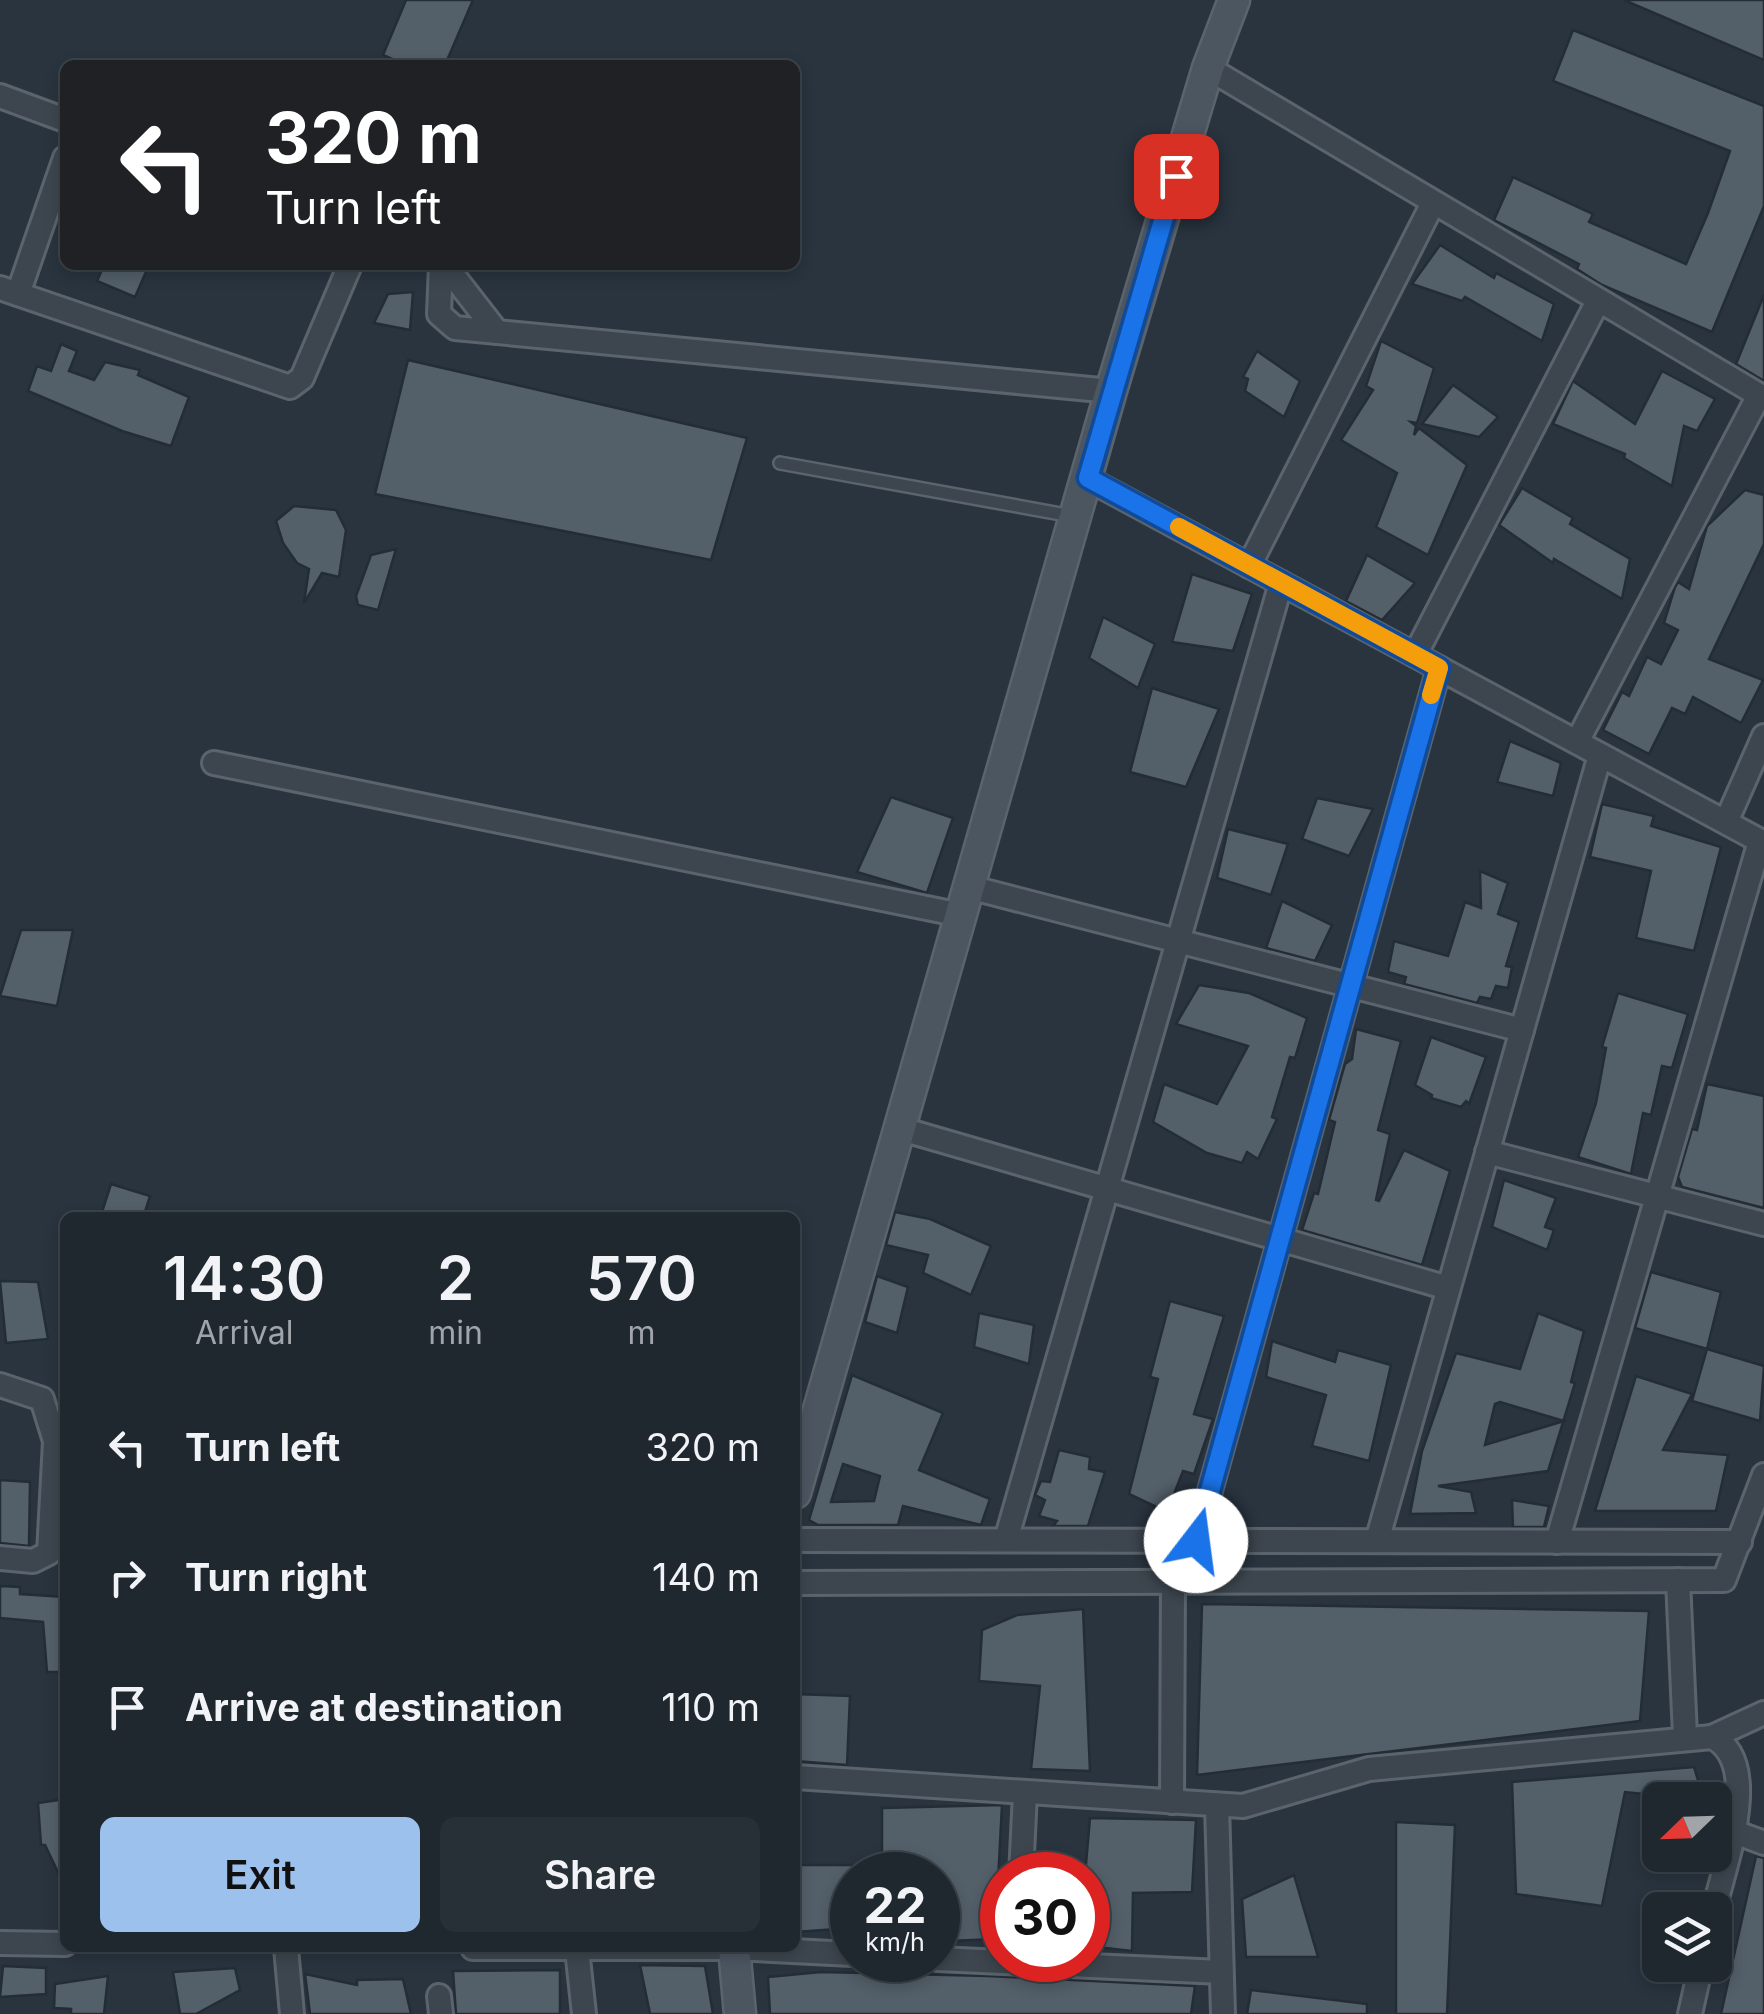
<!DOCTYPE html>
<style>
:root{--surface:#1f272f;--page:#272f37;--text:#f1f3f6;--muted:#a1a5aa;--line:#3c444b;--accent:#9cc1ec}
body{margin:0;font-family:Inter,sans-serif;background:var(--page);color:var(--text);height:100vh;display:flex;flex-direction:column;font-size:38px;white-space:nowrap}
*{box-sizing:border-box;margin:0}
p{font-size:32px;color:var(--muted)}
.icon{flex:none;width:55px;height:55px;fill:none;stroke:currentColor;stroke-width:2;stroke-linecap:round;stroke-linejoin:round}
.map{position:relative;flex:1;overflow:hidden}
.drawer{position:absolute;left:60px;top:1212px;width:740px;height:740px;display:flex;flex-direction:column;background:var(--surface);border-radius:15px;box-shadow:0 5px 15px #0003,0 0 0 2px var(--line)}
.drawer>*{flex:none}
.hud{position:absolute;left:60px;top:60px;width:740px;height:210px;border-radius:15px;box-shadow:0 5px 15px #0003,0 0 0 2px var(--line);background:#202124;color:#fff;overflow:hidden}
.needle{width:65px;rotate:247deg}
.buttons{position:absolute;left:1642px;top:1782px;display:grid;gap:20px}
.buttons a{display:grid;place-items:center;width:90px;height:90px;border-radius:15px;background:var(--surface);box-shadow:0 5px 15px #0003,0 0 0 2px var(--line);font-size:50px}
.speed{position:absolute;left:830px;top:1852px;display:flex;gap:20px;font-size:50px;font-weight:700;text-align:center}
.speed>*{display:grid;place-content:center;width:130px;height:130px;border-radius:50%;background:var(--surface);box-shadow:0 5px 15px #0003,0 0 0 2px var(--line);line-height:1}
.speed small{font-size:25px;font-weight:400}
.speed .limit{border:15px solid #d22;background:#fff;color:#111}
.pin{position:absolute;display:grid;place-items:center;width:85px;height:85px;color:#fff;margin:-42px;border-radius:20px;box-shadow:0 5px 15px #0006}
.me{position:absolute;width:110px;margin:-55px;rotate:15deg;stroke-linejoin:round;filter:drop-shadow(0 0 8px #0008)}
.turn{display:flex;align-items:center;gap:35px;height:210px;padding:0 40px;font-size:45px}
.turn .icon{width:130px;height:130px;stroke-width:2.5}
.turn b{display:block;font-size:70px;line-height:85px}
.eta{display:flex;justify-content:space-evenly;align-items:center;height:170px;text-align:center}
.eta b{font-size:60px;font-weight:600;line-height:70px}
.action{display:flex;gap:20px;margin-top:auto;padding:20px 40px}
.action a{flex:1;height:115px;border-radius:15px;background:var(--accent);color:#111;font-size:40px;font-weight:600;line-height:115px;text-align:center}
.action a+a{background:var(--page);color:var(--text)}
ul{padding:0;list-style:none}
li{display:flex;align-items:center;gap:30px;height:130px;padding:0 40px}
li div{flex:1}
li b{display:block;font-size:38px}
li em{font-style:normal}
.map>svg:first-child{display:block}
</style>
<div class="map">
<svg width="1764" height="2014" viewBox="0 0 1764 2014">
<rect width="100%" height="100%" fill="#29343f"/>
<g fill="#535f69" stroke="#242d36" stroke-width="2.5" fill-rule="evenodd">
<polygon points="406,0 473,0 445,65 406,65 383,55"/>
<polygon points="1624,0 1764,0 1764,60"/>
<polygon points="1573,30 1764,106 1764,206 1712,332 1602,285 1577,269 1579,264 1494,220 1513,177 1593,214 1589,222 1686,264 1708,213 1730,151 1553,81"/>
<polygon points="1440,245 1494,278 1496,273 1554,304 1542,341 1465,297 1462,301 1412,284"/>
<polygon points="104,265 149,265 135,297 97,281"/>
<polygon points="413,292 410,330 374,323 388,294"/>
<polygon points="1764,295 1764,381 1736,364"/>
<polygon points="1381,341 1434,368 1417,423 1411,422 1416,426 1414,435 1419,428 1467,465 1428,555 1376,527 1397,473 1341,440 1373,390 1366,386"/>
<polygon points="61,344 77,351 69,371 94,380 105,362 140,370 138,375 189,397 171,446 122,431 28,391 37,366 51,371"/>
<polygon points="1257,351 1300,381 1284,417 1245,391 1248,379 1243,377"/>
<polygon points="408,360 747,438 711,560 375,494"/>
<polygon points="1662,371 1715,399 1697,431 1684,426 1672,486 1624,458 1625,454 1553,424 1573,381 1635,424"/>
<polygon points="1453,385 1498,417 1479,437 1422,424"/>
<polygon points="1522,488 1573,518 1570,524 1630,559 1622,599 1554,559 1553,563 1499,525"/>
<polygon points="1745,490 1764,495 1764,544 1709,659 1763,680 1741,723 1693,697 1685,714 1672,708 1649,754 1603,730 1622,692 1629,696 1647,657 1661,664 1678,630 1664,623 1675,587 1678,582 1689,589 1707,526"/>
<polygon points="294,506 336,510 346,530 339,577 322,573 304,603 309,569 297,563 283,543 276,521"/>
<polygon points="396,549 378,610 358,605 356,596 371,555"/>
<polygon points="1367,555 1415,583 1382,620 1346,601"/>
<polygon points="1192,574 1252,594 1233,651 1172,642"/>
<polygon points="1103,617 1155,644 1138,688 1089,658"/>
<polygon points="1152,688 1219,709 1186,787 1130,772"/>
<polygon points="1510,741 1561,763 1553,796 1497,782"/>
<polygon points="891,797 953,818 927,893 857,872"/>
<polygon points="1317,798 1373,809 1349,856 1302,839"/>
<polygon points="1602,804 1654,816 1651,826 1721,847 1694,951 1636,938 1651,871 1590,857"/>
<polygon points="1228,829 1288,844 1271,895 1217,878"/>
<polygon points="1480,871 1508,883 1498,914 1519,922 1506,966 1512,967 1508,988 1496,986 1491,999 1480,997 1477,1003 1404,984 1406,977 1388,972 1394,941 1448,956 1465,902 1481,908"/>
<polygon points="1282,901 1332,925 1315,961 1266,948"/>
<polygon points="21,930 73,930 57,1006 0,996"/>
<polygon points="1199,985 1249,993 1307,1018 1295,1058 1290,1057 1272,1117 1277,1119 1258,1159 1247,1152 1242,1163 1207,1153 1153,1122 1164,1084 1217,1104 1248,1046 1176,1024"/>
<polygon points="1618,993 1688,1014 1672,1068 1662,1066 1651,1115 1643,1113 1631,1174 1578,1157 1596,1103 1606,1048 1602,1047"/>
<polygon points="1356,1029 1401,1041 1378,1130 1390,1134 1376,1200 1379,1201 1404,1150 1450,1171 1422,1265 1302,1230 1314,1193 1318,1194 1335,1122 1329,1120 1345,1064 1352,1059"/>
<polygon points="1431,1037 1486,1057 1469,1104 1466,1101 1461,1107 1431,1098 1432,1095 1415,1085"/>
<polygon points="1707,1084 1764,1096 1764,1208 1682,1187 1678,1177 1692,1129 1697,1130"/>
<polygon points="1504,1180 1556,1198 1545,1227 1554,1230 1547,1250 1492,1227"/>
<polygon points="111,1184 150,1196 143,1218 102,1212"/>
<polygon points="895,1212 930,1219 991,1246 971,1295 923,1273 928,1255 886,1245"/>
<polygon points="1651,1272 1721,1292 1707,1349 1635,1328"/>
<polygon points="877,1276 908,1287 897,1333 865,1322"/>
<polygon points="0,1281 38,1282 48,1339 6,1343"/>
<polygon points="1170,1301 1224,1316 1194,1414 1213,1419 1194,1474 1183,1471 1167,1512 1129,1494 1158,1379 1150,1377"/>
<polygon points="979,1313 1034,1325 1029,1364 974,1347"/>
<path d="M1538 1313 1584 1331 1571 1382 1575 1383 1548 1471 1438 1486 1471 1492 1476 1513 1410 1514 1422 1451 1456 1353 1520 1369ZM1500 1402 1564 1421 1485 1445 1495 1404Z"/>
<polygon points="1272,1341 1335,1362 1338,1350 1391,1365 1369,1461 1312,1446 1326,1395 1266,1377"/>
<polygon points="1707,1349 1764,1366 1760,1421 1692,1401"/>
<path d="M852 1375 943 1413 919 1470 990 1499 981 1525 903 1506 898 1525H818L809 1520ZM843 1464 880 1476 874 1501 831 1502Z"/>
<polygon points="1636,1376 1692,1394 1663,1450 1728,1455 1716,1511 1595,1511"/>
<polygon points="1059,1450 1090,1457 1089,1469 1105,1472 1088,1526 1053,1526 1057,1521 1039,1516 1045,1500 1035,1495 1041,1481 1050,1482"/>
<polygon points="0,1480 30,1482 29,1546 0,1543"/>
<polygon points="1512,1500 1549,1506 1544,1527 1513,1527"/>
<polygon points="0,1586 20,1587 20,1594 65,1597 65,1672 47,1672 43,1622 0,1618"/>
<polygon points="1202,1604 1649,1611 1640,1721 1197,1775"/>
<polygon points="1083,1609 1090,1771 1031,1769 1040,1686 979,1681 982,1630 1017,1615"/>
<polygon points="795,1694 850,1696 847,1765 795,1761"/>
<polygon points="1694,1767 1704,1800 1625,1792 1602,1906 1516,1894 1512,1782"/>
<polygon points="65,1799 65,1887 45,1845 41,1845 38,1803"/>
<polygon points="1002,1805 995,1939 949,1941 944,1879 882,1866 882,1808"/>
<polygon points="1090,1818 1196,1820 1192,1892 1133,1893 1132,1951 1088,1946 1085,1875"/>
<polygon points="1396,1822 1455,1825 1447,2014 1396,2014"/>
<polygon points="1756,1856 1764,1858 1764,2014 1721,2014"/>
<polygon points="795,1865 852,1865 852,1928 795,1932"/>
<polygon points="1294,1875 1318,1957 1246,1957 1242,1899"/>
<polygon points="640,1965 705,1966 713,2014 650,2014"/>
<polygon points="3,1966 46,1968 46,1994 0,1997"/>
<polygon points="235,1968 240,1990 196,2014 180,2014 173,1972"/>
<polygon points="560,1970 560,2014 456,2014 453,1971"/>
<polygon points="821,1972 988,1976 1195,1986 1191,2014 770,2014 768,1977"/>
<polygon points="305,1974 357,1985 357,1980 403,1979 411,2014 310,2014"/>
<polygon points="108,1976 104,2014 71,2014 71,2009 54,2008 55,1984"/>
<polygon points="1251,1990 1367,2004 1367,2014 1247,2014"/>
</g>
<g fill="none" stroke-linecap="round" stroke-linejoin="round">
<g stroke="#5b646c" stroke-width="16">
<polyline id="lane" points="780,463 1072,516"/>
</g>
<g stroke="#5b646c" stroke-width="28">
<g id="street">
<polyline points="1208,68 1764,398"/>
<polyline points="0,96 65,120"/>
<polyline points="441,265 439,314 455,328 1111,391"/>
<polyline points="445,265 497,332"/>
<polyline points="0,288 290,387 302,378 350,265"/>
<polyline points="18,294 65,158"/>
<polyline points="1088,479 1764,843"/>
<polyline points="1249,566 1433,203"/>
<polyline points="1415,655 1598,301"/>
<polyline points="1577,742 1759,395"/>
<polyline points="214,763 961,915"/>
<polyline points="1726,822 1764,736"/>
<polyline points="969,887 1522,1030"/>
<polyline points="898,1128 1448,1288"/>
<polyline points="1487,1152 1764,1224"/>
<polyline points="0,1385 42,1399 55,1441 49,1553 33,1561 0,1558"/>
<polyline points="795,1540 1740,1542"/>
<polyline points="1006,1540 1281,583"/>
<polyline points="1196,1541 1439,668"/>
<polyline points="1377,1541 1600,755"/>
<polyline points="1557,1542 1760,841"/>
<polyline points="1678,1580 1685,1736"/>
<polyline points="795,1583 1724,1580 1764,1475"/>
<polyline points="1712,1737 1764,1713"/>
<path d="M795 1777 1243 1806 1369 1769 1712 1737C1764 1762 1724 1866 1714 1910"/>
<polyline points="1172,1802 1173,1582"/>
<polyline points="1217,1805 1223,2014"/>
<polyline points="1732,1831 1764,1843"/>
<polyline points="1021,1875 1025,1793"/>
<polyline points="0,1943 65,1944"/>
<polyline points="286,1948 292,2014"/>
<polyline points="473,1948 734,1948 852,1954"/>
<polyline points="577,1949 584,2014"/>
<polyline points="938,1959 1221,1972"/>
<polyline points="439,1996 441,2014"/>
<polyline points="1690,2014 1701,1965"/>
</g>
</g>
<g stroke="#5b646c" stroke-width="35">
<g id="secondary">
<polyline points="795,1493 1111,391 1208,68 1234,0"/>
<polyline points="734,1948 740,2014"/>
</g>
</g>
<use href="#lane" stroke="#3d464f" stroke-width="11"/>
<use href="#street" stroke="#3d464f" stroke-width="22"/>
<use href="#secondary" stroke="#4c5661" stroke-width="30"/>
</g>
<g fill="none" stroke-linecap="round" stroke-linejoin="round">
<g stroke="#114b97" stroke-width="25">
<polyline id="route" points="1176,176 1088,478 1439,668 1196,1541"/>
</g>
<use href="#route" stroke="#1a73e8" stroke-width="18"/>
<polyline stroke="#f59e0b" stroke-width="18" points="1179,527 1439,668 1431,695"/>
</g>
</svg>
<div class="buttons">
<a><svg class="needle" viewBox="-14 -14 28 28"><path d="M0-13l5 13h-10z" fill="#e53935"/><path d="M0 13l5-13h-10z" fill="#a1a5aa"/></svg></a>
<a><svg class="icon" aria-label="layers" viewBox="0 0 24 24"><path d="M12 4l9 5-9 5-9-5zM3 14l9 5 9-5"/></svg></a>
</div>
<div class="speed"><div>22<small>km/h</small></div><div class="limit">30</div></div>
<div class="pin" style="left:1176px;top:176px;background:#d93025"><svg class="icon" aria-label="arrive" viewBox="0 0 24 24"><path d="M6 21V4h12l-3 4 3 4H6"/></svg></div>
<svg class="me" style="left:1196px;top:1541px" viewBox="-20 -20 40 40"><circle r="19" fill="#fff"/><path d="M0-13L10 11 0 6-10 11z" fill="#1a73e8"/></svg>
<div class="hud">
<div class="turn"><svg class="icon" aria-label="left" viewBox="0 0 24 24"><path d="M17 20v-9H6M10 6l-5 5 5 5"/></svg><div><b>320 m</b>Turn left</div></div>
</div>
<section class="drawer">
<div class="eta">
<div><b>14:30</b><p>Arrival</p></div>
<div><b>2</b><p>min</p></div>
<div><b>570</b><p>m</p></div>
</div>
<ul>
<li><svg class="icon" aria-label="left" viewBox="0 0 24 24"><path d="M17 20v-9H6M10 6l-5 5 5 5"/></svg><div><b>Turn left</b></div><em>320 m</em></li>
<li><svg class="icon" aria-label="right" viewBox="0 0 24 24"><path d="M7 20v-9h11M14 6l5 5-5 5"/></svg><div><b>Turn right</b></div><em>140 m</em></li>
<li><svg class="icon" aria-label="arrive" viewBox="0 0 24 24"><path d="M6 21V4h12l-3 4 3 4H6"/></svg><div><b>Arrive at destination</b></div><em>110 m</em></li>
</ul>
<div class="action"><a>Exit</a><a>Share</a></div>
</section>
</div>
